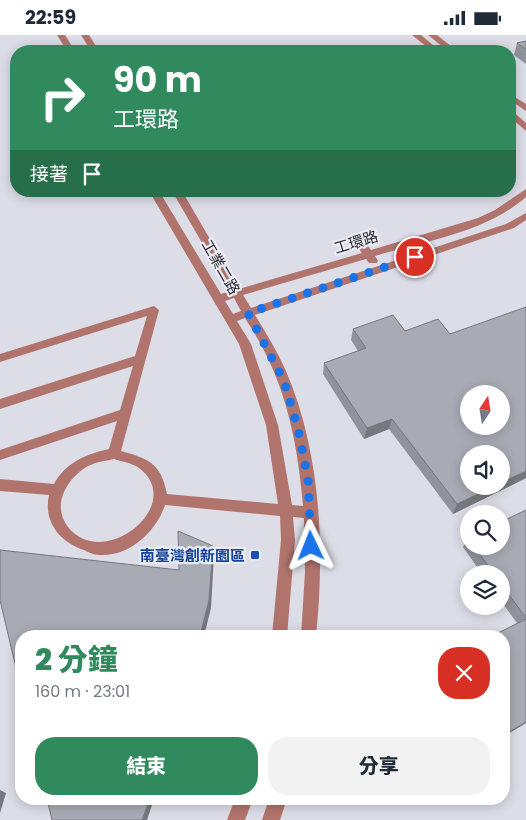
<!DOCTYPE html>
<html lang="zh-TW">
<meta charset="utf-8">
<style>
:root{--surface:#fff;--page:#f2f2f3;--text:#1f2937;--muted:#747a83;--accent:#318a5e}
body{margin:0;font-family:Poppins,"Noto Sans TC",sans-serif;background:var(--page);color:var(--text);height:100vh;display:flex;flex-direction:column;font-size:19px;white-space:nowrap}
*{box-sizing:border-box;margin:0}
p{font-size:16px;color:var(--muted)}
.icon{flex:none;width:28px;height:28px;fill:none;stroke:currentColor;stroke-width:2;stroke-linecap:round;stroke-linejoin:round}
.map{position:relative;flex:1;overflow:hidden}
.panel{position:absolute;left:15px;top:595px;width:495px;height:175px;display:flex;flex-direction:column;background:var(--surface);border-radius:20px;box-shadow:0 2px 12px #0003}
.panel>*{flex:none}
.guide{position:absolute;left:10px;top:10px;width:506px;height:152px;border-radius:20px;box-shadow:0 2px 12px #0003;background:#318a5e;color:#fff;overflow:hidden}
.needle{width:32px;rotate:12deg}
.tools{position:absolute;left:460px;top:350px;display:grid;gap:10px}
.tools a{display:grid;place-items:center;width:50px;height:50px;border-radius:50%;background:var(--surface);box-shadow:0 2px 12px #0003;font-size:25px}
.pin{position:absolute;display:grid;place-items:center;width:42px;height:42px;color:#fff;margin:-21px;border:2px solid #fff;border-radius:50%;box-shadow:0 1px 5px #0007}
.me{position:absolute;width:55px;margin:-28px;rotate:358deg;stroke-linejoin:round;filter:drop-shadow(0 0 4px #0008)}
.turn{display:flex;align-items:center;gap:18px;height:105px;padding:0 20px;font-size:22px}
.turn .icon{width:65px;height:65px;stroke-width:2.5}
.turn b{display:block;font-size:35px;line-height:42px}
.then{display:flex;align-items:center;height:48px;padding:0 20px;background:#0003;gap:10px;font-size:19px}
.round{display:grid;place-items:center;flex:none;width:52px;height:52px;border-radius:20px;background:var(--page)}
.headline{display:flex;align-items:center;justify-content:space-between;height:85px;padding:0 20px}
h1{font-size:30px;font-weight:800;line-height:38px;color:var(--accent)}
.cta{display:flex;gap:10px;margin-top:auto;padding:10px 20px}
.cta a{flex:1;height:58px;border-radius:20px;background:var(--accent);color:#fff;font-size:20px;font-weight:800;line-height:58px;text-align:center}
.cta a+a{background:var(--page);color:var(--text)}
.status{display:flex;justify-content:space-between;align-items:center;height:35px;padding:0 25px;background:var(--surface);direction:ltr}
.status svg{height:14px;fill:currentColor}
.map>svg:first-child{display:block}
</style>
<div class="status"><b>22:59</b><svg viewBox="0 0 49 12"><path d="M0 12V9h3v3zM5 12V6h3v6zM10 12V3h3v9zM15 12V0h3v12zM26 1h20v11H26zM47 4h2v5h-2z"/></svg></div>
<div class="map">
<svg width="526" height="785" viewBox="0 0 526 785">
<rect width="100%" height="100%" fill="#dcdde7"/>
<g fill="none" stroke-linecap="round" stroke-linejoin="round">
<g fill="#b1746d" fill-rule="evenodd">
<polygon points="57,0 65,0 75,16 67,16"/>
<polygon points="81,0 89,0 99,16 91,16"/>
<polygon points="412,0 421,0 440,16 432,16"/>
<polygon points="428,0 437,0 457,16 448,16"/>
<polygon points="510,59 526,69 526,76 510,65"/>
<polygon points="510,74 526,88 526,96 510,82"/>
<path d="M526 154V162C485 198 425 206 375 221L378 226 377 228H369L366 224 243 260 251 273 506 189 526 178V185L514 193 255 280C266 298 277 316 286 336 321 418 325 514 316 601H301L305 537 304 483 293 482 295 505 287 601H272L281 505 280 481 165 470C156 497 129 522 99 520 94 520 88 517 84 515 60 507 43 487 49 460L0 456V444L54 449C65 428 86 419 109 414L117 386 0 425V415L120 375 133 331 0 374V364L135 321 147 281 0 327V319L154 271 159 275 121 416C149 424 161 428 167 459L278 469 266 390 239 309 149 156H159L221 259 230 256 172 156H182L239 254 362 218 352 204 353 202H361L371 215 478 183 495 175ZM234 263 241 276 233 279 225 266ZM245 283C256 300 266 318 274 337 292 380 299 426 303 471L292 470 278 390 251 309 237 286ZM114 424C122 427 133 428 139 433 187 469 104 537 68 492 51 470 67 443 88 431 96 427 105 426 114 424Z"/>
<polygon points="235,764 253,764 245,785 227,785"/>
<polygon points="269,764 287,764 280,785 262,785"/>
</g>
</g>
<g fill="#91939b">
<polygon points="526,6 526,29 514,20 517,8"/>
<polygon points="353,294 405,296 526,443 453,479 389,394 364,404 323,339 324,328 358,316 351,305"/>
<polygon points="526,475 526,688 504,701 504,601 517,588 501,566 501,539 482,539 463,512 469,502 469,511 501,511"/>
</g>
<g fill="#76787e">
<polygon points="392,384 389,394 364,404 367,393"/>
<polygon points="526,436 526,443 453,479 457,469 495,451 501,451 501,448"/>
<polygon points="213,511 214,520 211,573 204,601 200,601"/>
<polygon points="526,687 526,688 504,701 504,700"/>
<polygon points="0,755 6,758 0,778"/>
<polygon points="150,764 154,764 147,785 142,785"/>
</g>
<g fill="#a9abb4" stroke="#76787e" fill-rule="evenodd">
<polygon points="526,6 526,14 517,8"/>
<path d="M526 272V436L501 448V419H469V451H495L457 469 392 384 367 393 324 328 366 313 353 294 393 280 405 296 438 284 450 299ZM469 359H501V391H469Z"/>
<polygon points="526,475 526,583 501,549 501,539 494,539 474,511 501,511 501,487"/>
<polygon points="178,496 213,511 209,565 200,601 21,601 21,654 0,565 0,515 179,535"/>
<polygon points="526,584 526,687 504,700 504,601 492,601"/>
<polygon points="47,764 150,764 142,785 52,785"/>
</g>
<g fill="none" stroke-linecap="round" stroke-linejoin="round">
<polyline stroke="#1a73e8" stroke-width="9" stroke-dasharray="0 16.2" points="311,511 308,444 298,394 284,346 248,278 415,222"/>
</g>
<rect fill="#1a4fb4" stroke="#e9ebf5" stroke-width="2" x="250" y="515" width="10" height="10" rx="2.5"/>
<g text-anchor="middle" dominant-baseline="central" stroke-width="4.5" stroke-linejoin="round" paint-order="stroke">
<g font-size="15" fill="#2b2b2f" stroke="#e9ebf5">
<text transform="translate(356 207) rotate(-17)">工環路</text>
<text transform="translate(221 232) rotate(60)">工業二路</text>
</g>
<g font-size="15" font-weight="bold" fill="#164399" stroke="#e9ebf5" text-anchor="end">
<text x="245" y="520">南臺灣創新園區</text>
</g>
</g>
</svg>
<div class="tools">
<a><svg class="needle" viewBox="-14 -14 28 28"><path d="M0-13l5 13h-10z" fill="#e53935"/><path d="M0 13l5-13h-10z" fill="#747a83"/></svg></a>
<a><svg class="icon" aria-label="sound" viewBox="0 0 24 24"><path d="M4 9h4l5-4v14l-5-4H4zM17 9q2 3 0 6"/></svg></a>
<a><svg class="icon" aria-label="search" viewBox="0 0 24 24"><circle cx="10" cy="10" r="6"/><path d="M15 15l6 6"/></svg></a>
<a><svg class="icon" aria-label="layers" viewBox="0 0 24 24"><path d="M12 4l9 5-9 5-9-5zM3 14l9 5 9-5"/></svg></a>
</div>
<div class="pin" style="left:415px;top:222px;background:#d93025"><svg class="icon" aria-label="arrive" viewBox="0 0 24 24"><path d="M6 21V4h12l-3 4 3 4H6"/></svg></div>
<svg class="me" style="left:311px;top:511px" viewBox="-20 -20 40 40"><path d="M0-17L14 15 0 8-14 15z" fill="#1a73e8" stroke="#fff" stroke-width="4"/></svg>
<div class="guide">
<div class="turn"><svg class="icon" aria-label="right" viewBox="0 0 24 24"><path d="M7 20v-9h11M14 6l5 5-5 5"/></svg><div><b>90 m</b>工環路</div></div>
<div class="then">接著<svg class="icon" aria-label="arrive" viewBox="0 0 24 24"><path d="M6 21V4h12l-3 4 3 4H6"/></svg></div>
</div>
<section class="panel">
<div class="headline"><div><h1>2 分鐘</h1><p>160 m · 23:01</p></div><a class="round" style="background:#d93025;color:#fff"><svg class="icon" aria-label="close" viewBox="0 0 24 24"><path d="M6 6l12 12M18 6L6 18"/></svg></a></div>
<div class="cta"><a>結束</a><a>分享</a></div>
</section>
</div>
